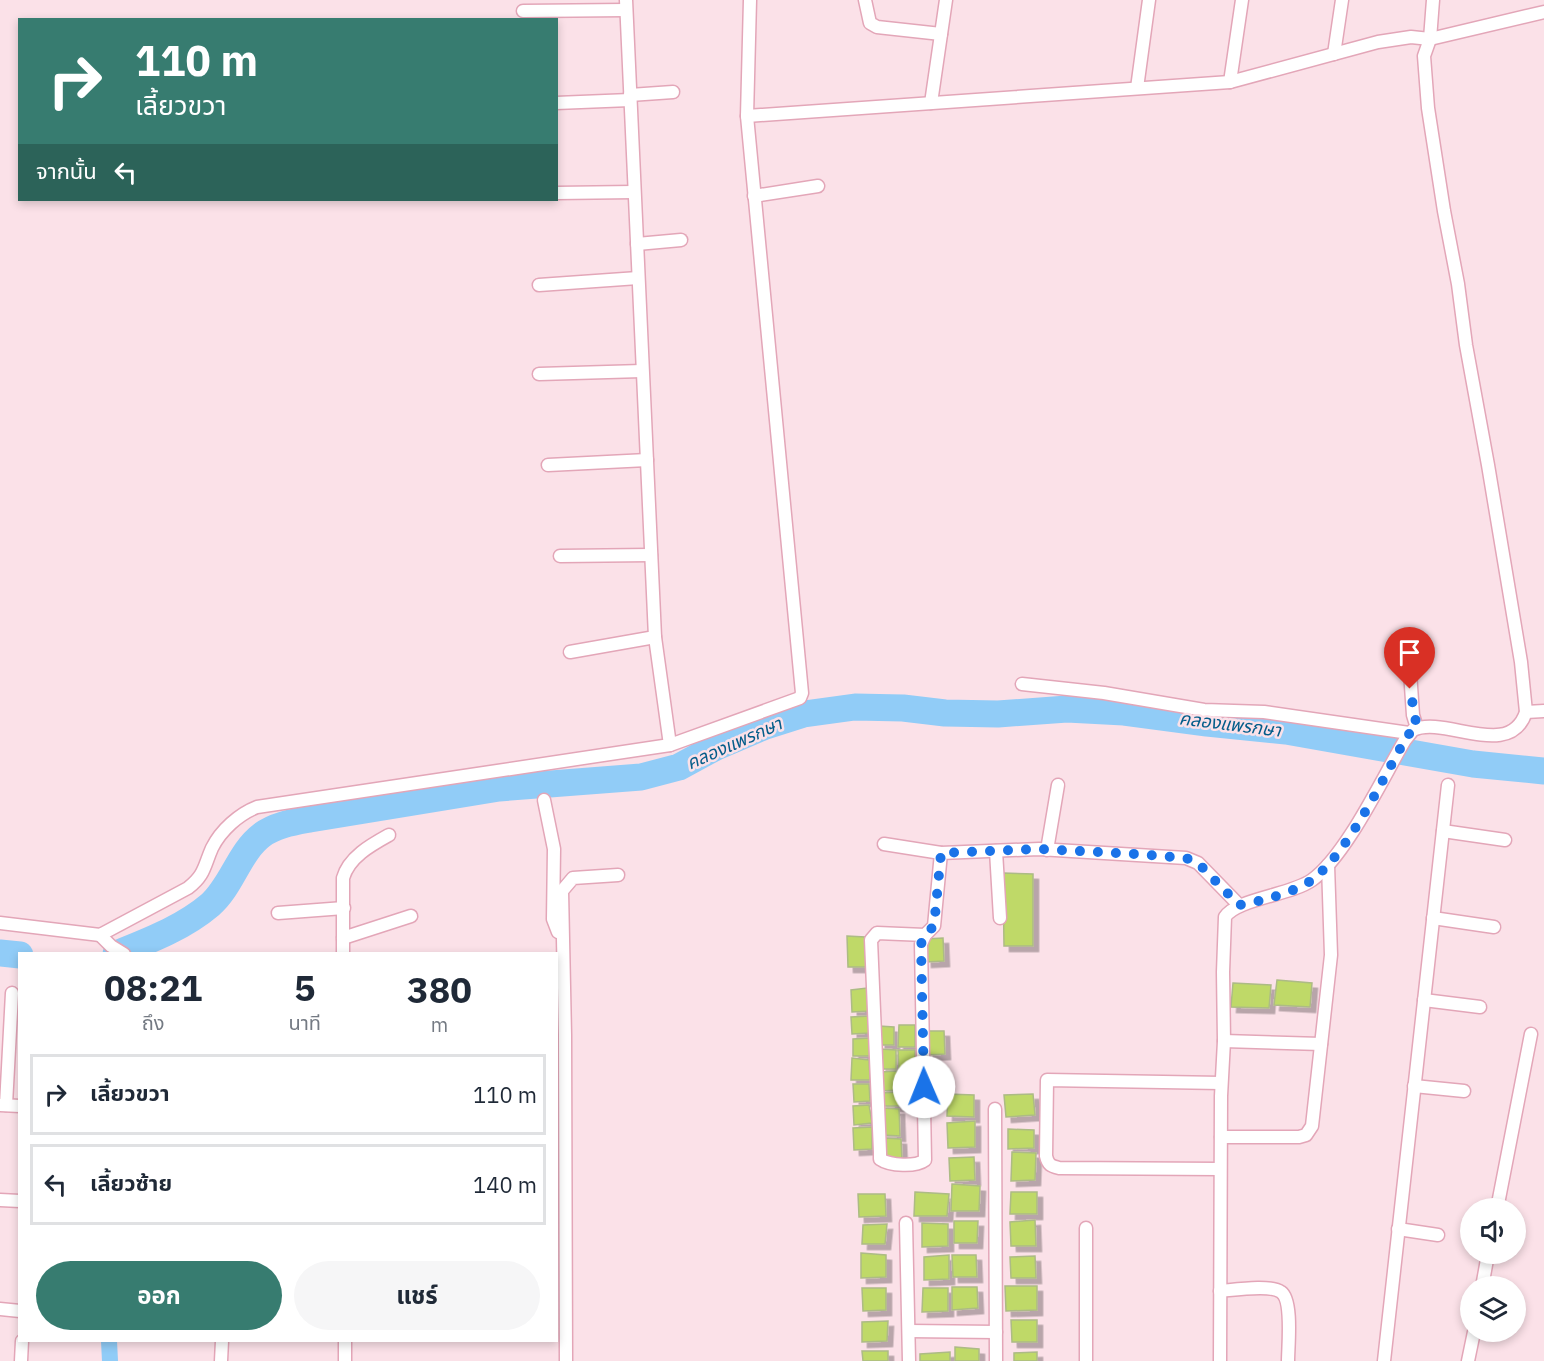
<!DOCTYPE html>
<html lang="th">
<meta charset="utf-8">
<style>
:root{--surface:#fff;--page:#f6f6f7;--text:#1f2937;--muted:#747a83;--line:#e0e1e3;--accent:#377c70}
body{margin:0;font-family:"IBM Plex Sans","Noto Sans Thai",sans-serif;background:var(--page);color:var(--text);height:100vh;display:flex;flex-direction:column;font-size:22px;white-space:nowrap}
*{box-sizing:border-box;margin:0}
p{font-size:20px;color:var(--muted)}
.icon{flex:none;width:33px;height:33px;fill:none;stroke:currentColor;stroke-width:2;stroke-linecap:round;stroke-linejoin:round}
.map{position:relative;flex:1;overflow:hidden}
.side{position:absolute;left:18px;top:952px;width:540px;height:390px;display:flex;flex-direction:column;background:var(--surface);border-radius:0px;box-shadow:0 3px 9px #0003}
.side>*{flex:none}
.guide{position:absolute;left:18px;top:18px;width:540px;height:183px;border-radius:0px;box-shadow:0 3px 9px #0003;background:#377c70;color:#fff;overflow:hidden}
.controls{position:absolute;left:1460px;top:1198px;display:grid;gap:12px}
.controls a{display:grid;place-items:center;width:66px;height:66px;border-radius:50%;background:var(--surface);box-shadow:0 3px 9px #0003;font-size:30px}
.pin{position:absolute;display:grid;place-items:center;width:51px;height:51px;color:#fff;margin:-62px -26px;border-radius:50% 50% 50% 0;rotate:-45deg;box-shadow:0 0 6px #0007}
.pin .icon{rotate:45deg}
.me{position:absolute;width:66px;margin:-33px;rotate:359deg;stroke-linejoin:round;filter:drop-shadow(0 0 4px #0008)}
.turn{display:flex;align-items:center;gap:21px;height:126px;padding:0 18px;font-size:27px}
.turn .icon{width:78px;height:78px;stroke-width:2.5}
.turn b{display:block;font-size:42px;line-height:51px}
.then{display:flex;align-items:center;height:57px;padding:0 18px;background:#0003;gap:12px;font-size:22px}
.eta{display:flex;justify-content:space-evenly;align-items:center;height:102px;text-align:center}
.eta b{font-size:36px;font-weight:700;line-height:42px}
.primary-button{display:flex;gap:12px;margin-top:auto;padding:12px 18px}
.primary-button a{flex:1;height:69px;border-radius:36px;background:var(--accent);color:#fff;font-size:24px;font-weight:700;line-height:69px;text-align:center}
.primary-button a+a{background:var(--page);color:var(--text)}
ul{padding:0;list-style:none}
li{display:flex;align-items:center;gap:18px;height:81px;margin:0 12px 9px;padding:0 6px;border:3px solid var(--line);border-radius:0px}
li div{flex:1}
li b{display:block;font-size:22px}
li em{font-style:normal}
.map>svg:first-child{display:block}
</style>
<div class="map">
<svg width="1544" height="1361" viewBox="0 0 1544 1361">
<defs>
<filter id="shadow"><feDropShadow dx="5.5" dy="5.5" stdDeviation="0" flood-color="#0004"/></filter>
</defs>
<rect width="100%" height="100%" fill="#fbe1e8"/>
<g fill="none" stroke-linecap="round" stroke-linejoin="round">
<polyline stroke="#91ccf7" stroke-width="16" points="109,1341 110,1361"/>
<g stroke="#91ccf7" stroke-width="27">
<polyline points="0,953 20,955"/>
<path d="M116 954C148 941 183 928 210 905 232 886 239 852 262 835 275 825 294 822 310 819L499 788 641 777 679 767 716 747 763 727 804 714 855 707 903 708 945 713 998 714 1067 709 1124 712 1207 723 1286 731 1473 764 1544 771"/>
</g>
</g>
<g fill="#bfd968" stroke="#adbb85" stroke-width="1.5" filter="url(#shadow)">
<polygon points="1003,873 1033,874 1033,946 1004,946"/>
<polygon points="847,936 865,937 866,967 848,967"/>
<polygon points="943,938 944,961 926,962 925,939"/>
<polygon points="1277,980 1312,983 1310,1007 1274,1005"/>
<polygon points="1233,983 1271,985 1269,1008 1231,1007"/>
<polygon points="867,988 869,1011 852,1012 851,990"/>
<polygon points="869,1016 869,1033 852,1034 851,1017"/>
<polygon points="899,1025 915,1025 915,1047 898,1047"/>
<polygon points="879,1026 894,1027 894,1045 880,1045"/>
<polygon points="927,1031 944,1031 945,1054 928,1055"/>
<polygon points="870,1038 871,1056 853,1056 853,1039"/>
<polygon points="880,1049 896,1050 896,1069 881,1069"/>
<polygon points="898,1050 915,1050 915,1069 899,1070"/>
<polygon points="852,1058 869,1060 870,1080 851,1080"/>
<polygon points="897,1071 897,1090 881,1091 881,1072"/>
<polygon points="916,1072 917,1090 900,1091 899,1073"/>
<polygon points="853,1084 869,1084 870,1101 854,1102"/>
<polygon points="899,1092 899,1106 881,1106 882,1093"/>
<polygon points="948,1094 974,1095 974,1117 947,1116"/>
<polygon points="1033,1094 1035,1115 1006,1117 1004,1095"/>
<polygon points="869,1105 872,1123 854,1125 853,1106"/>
<polygon points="882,1108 899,1109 900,1136 882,1135"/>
<polygon points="975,1121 975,1147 948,1148 947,1123"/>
<polygon points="872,1127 872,1149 854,1150 853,1128"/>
<polygon points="1008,1129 1034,1130 1034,1148 1008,1149"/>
<polygon points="884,1138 901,1139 902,1160 885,1159"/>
<polygon points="1012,1152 1036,1153 1035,1180 1011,1181"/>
<polygon points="974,1157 975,1180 950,1181 949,1158"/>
<polygon points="952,1184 980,1186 979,1211 951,1211"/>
<polygon points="915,1192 949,1194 947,1216 914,1216"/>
<polygon points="1011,1192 1037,1192 1037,1214 1010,1214"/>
<polygon points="858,1194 885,1194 886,1216 859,1217"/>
<polygon points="1035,1220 1036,1246 1011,1246 1010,1222"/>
<polygon points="954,1221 978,1221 977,1243 954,1243"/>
<polygon points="922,1223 948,1224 948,1246 922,1247"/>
<polygon points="887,1224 885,1244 862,1244 863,1225"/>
<polygon points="861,1253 886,1255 886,1277 861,1278"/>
<polygon points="949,1255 949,1279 924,1280 924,1257"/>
<polygon points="952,1255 976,1255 977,1277 953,1277"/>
<polygon points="1035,1256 1036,1278 1011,1278 1010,1257"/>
<polygon points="1005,1286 1037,1286 1037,1310 1006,1311"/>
<polygon points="952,1287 977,1287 978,1308 952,1310"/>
<polygon points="862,1288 886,1288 886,1310 863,1311"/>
<polygon points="923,1288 948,1288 948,1311 922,1312"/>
<polygon points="1011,1320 1037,1320 1037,1342 1012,1342"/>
<polygon points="888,1321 887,1341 862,1342 862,1322"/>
<polygon points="955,1347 979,1349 979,1361 955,1361"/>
<polygon points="862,1351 888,1351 888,1361 863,1361"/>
<polygon points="950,1352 950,1361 920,1361 920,1354"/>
<polygon points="1037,1352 1037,1361 1014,1361 1014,1353"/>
</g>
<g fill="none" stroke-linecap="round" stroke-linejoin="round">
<g stroke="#e3a6b8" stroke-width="15">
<g id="minor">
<polyline points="626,0 655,637 670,745"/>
<polyline points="865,0 870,23 877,27 941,34"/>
<polyline points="523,11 626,10"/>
<polyline points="1334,54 1342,0"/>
<polyline points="1230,82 1242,0"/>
<polyline points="1137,88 1149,0"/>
<polyline points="630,95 673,92"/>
<polyline points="556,103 630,100"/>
<polyline points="931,103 946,0"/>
<polyline points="747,116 1230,82 1378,42 1411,37 1430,39 1544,12"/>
<polyline points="556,193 634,192"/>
<polyline points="754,196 818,186"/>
<polyline points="637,244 681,240"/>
<polyline points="539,285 638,278"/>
<polyline points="539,374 642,371"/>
<polyline points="548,465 647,460"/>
<polyline points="560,556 651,555"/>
<polyline points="570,652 655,637"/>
<polyline points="1409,657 1413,715 1417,728"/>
<polyline points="1022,684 1104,693 1204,710 1264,712 1409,733"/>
<polyline points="1526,712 1544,711"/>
<polyline points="544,800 554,849 553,919 558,932"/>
<polyline points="1443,831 1505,840"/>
<polyline points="884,844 941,853"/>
<polyline points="1047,850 1058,785"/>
<polyline points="996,851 1000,918"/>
<polyline points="278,913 344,908"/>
<polyline points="1433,918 1494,927"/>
<path d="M0 923 100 935 188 888C205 875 204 866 212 848 221 830 239 814 257 807L670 745 800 698 802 693 747 116 750 0"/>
<polyline points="100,935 111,946 124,954"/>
<path d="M925 935 877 933 871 940 880 1152V1159C890 1166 916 1167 925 1160L921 944 925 935 934 926 941 853 1039 849 1186 858 1198 863 1239 905"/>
<polyline points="343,938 411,916"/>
<path d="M343 954V878C349 857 371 845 389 835"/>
<polyline points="1424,1000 1480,1007"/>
<polyline points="1224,1041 1321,1044"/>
<polyline points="1414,1086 1464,1091"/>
<polyline points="0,1105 20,1106"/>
<polyline points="6,1105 12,993"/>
<polyline points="995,1109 996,1361"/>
<polyline points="1221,1137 1299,1137 1306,1135 1312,1126 1331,955 1328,865"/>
<path d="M1220 1169 1059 1168C1051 1166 1048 1165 1046 1156L1047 1080 1221 1083"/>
<polyline points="0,1200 20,1201"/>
<polyline points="1497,1209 1531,1034"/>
<polyline points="906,1223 909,1361"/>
<polyline points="1086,1228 1086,1361"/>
<polyline points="1398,1229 1438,1235"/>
<polyline points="1482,1287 1488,1254"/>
<path d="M1220 1291C1233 1290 1270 1284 1281 1292 1293 1300 1288 1347 1288 1361"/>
<polyline points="0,1309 20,1311"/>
<polyline points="909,1331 996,1332"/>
<polyline points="21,1361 22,1341"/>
<polyline points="221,1361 222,1341"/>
<polyline points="345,1361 345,1341"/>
<polyline points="566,1361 565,1035 562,891 573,878 618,875"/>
<path d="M1220 1361 1221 1096 1224 1041 1223 972 1225 917C1236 899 1291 895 1312 880 1346 856 1383 777 1405 740L1413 730C1445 715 1510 761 1526 712L1521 662 1488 465 1466 345 1458 284 1444 211 1428 108 1424 56 1430 39 1433 0"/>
<polyline points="1384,1361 1448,785"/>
<polyline points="1468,1361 1474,1332"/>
</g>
</g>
<use href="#minor" stroke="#fff" stroke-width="12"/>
</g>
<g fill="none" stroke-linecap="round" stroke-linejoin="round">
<path stroke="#1a73e8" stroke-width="10" stroke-dasharray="0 18" d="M924 1087 921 944 925 935 934 926 941 853 1039 849 1136 854 1186 858 1198 863 1239 905C1259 902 1297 892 1313 879 1349 851 1382 780 1405 740L1409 734 1417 728 1410 689"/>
</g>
<g text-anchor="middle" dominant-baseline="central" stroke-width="5" stroke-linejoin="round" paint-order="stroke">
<g font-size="18" font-style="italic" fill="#045d8a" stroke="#fbe1e8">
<text transform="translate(1230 724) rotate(7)">คลองแพรกษา</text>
<text transform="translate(734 743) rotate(-24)">คลองแพรกษา</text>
</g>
</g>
</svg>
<div class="controls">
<a><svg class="icon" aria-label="sound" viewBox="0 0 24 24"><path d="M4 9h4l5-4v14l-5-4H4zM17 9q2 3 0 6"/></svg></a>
<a><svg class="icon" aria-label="layers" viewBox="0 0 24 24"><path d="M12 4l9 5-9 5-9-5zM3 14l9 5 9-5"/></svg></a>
</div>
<div class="pin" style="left:1410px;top:689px;background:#d93025"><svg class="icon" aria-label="arrive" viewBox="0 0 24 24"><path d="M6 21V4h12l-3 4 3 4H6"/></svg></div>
<svg class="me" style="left:924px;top:1087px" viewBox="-20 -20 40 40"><circle r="19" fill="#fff"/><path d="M0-13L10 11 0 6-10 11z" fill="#1a73e8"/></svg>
<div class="guide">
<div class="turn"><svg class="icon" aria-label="right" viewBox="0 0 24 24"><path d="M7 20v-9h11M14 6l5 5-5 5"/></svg><div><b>110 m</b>เลี้ยวขวา</div></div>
<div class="then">จากนั้น<svg class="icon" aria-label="left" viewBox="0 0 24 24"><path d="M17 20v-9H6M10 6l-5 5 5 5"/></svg></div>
</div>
<section class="side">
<div class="eta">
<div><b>08:21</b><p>ถึง</p></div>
<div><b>5</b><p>นาที</p></div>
<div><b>380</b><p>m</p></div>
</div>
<ul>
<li><svg class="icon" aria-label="right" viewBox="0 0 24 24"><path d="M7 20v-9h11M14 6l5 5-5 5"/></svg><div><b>เลี้ยวขวา</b></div><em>110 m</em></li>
<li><svg class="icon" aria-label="left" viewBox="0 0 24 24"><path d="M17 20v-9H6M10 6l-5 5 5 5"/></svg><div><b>เลี้ยวซ้าย</b></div><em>140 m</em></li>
</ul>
<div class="primary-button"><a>ออก</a><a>แชร์</a></div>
</section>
</div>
